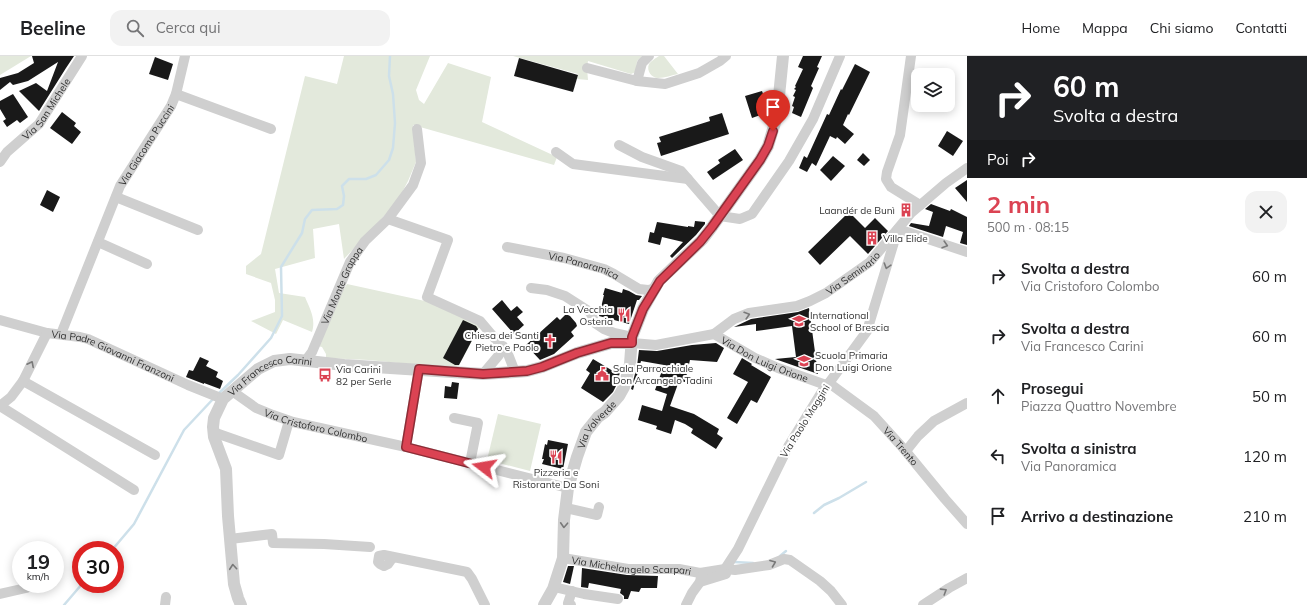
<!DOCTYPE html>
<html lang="it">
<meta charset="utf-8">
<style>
:root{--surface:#fff;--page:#f2f2f2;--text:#202124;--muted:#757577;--line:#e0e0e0;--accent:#db4353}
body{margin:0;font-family:Mulish,sans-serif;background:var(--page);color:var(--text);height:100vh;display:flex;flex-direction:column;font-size:15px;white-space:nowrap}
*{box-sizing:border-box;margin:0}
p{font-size:13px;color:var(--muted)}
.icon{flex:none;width:22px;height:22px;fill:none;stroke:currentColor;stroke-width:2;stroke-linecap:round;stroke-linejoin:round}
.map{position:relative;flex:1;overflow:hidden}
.details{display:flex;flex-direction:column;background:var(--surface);width:340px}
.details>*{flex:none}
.top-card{background:#202124;color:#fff;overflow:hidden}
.buttons{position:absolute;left:911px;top:12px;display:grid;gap:8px}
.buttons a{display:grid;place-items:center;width:44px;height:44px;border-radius:8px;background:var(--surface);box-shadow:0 2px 10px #0003;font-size:20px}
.speed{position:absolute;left:12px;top:485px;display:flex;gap:8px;font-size:20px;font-weight:700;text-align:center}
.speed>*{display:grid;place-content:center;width:52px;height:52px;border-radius:50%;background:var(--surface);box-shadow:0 2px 10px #0003;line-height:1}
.speed small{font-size:10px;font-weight:400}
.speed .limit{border:6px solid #d22;background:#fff;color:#111}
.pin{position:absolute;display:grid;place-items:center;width:34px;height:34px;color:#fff;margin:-41px -17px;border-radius:50% 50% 50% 0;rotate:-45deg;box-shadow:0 0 4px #0007}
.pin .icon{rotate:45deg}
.me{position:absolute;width:44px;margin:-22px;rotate:284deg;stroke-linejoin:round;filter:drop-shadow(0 0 3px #0008)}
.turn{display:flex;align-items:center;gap:14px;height:84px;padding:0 20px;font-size:18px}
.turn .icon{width:52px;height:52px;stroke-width:2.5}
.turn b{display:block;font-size:28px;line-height:34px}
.then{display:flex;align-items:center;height:38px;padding:0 20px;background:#0003;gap:8px;font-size:15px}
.round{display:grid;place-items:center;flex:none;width:42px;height:42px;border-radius:12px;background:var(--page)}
.headline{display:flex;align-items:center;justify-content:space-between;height:68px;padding:0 20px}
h1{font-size:24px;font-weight:700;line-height:30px;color:var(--accent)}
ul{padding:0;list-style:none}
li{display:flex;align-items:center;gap:12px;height:60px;padding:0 20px}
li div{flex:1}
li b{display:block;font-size:15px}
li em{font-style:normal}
header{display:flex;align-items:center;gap:24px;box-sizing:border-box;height:56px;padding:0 20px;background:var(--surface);border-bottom:1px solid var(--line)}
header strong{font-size:19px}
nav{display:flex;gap:22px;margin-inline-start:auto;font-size:14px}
.search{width:280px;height:36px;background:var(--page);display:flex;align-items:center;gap:10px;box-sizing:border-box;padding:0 14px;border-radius:12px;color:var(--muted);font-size:15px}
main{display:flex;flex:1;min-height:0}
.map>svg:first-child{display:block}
</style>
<header>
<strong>Beeline</strong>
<div class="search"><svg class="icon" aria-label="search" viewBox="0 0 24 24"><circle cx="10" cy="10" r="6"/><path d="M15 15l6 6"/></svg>Cerca qui</div>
<nav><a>Home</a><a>Mappa</a><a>Chi siamo</a><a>Contatti</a></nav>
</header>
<main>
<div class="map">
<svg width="967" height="549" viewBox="0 0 967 549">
<rect width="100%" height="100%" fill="#fff"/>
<g fill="#e3e9dc">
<polygon points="0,0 31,0 0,19"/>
<path d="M344 0H430L416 34 419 44 424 48 448 7 491 21 482 66 557 101 554 109 413 69 416 106 408 125 397 146 344 203 339 168 313 173 315 202 275 213 279 237 305 241C310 253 316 263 312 276L283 264 276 278 251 265 275 256V244L271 227 246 218V210L261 198 305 20 337 28Z"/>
<polygon points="513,0 642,0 637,5 636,16 631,18 588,5 587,12 588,24 577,23 578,18"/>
<path d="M659 0H664L678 18C672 19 665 22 658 22 652 22 646 15 649 8 651 5 656 2 659 0Z"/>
<polygon points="347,228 434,247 480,270 457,313 369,304 326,302 326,298 322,291 317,290 342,233 344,233"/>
<polygon points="498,358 541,368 530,415 487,404"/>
</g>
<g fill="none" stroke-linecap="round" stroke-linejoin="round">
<g stroke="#cde0ea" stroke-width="2.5">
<polyline points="217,339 238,319 271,282 282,260 281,211 302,177 305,163 312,154 337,153 343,149 344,140 342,130 349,123 366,123 376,119 389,104 393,92 395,67 393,38 389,20 390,0"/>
<polyline points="814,457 824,449 839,442 866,426"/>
<polyline points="112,494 134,468 184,374 214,342"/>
<polyline points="780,500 786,495"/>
<polyline points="734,506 753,507"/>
<polyline points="64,549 82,528"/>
</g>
</g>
<g fill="#191919">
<polygon points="32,0 74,0 66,12 39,55 19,35 36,27 47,35 58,6 28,25 13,29 10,26 0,34 0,22 18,17 34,7"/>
<polygon points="803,0 822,0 817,11 819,12 811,30 813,32 801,61 792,57 794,51 792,50 795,41 793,40 796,34 794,33 796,31 795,30 803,13 798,11"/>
<polygon points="155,1 173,8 168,24 149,18"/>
<polygon points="519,2 578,19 573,36 514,20"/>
<polygon points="855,8 870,16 849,59 848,58 843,69 854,78 845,88 837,81 836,83 830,80 816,110 812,107 807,116 799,112 804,100 807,102 827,58 829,59 841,33 842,34"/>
<polygon points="762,35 765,43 762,44 766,57 752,62 745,40"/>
<polygon points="13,38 28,61 20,67 17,64 7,71 3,65 6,63 0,53 0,45"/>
<polygon points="62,56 76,67 74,70 81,76 72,88 50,72"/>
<polygon points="722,57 729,78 661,100 657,87 661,86 659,81 710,65 709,61"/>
<polygon points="947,75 963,85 953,100 938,90"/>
<polygon points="735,93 743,104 713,124 707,116 720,107 718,104"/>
<polygon points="863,97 870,104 864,110 857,104"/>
<polygon points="833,100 845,110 831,125 820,114"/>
<polygon points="967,124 967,146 955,132"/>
<polygon points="47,134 60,141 53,156 40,149"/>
<polygon points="931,148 950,155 951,153 967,161 967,189 960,187 963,176 946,170 943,181 909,170 911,167 929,170 933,156 925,153"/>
<polygon points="849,156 865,172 875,162 888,175 868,198 850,180 820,209 808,196"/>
<polygon points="695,165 705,166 705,168 696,179 672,202 670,200 683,186 662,181 660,189 648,186 650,176 654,177 657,166 688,171 688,170 694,171"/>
<polygon points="605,232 622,237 623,233 629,235 636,239 642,240 639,244 637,244 629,268 599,260 604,239 603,239"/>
<polygon points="502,244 511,255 517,250 523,256 517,261 524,269 514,278 492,253"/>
<polygon points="809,252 818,318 775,303 796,301 792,270 756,275 756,268 734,271 751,263 798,256"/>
<polygon points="566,258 570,260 576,267 577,270 571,276 574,280 554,298 540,304 526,289 557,261 560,264"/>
<polygon points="463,264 476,270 478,273 459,309 455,309 443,302"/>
<polygon points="716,287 724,292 717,306 690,304 685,326 679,325 670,350 694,358 719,373 717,378 723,382 716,393 691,377 693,373 685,368 675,364 671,378 656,373 657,370 638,364 642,349 662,355 667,338 655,334 664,309 641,305 633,334 631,333 637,310 639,294 657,295 692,289"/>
<polygon points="200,301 209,305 206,310 218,316 216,321 223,325 220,333 204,327 204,328 186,321 189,314 193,315"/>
<polygon points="742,302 752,308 751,309 771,321 757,347 751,344 737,368 727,362 748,326 733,318"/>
<polygon points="593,303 613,315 615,313 620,316 617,328 613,336 603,346 581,332 590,317 586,314"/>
<polygon points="452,326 459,327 457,343 444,342 445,330 451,331"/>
<polygon points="548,384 568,388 563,413 542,408 544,403 542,403 545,388 547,389"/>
<polygon points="568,510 574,510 570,528 563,526"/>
<polygon points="582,512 627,519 658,520 657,532 641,532 639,536 631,535 628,543 624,543 624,540 620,537 621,533 589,527 588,532 581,531"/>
</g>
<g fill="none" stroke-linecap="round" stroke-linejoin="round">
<g stroke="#cfcfcf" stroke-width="10">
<polyline points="911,0 900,79 887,116 886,123 891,131 920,149"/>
<polyline points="587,12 637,25 665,28 699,17 720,5 726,0"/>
<polyline points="637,25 642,7 649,0"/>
<polyline points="176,38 271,73"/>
<polyline points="619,89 642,101 681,115 720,160 740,163 752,158 789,105 813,63 840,0"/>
<polyline points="556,96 573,108 688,123"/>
<path id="s1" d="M0 106 7 96 39 68 82 0"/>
<polyline points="116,141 198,174"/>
<polyline points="388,163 448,184 427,241 480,265 508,298 515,316"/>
<polyline points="898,173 967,196"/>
<polyline points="98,186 147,208"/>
<path id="s2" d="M507 191 564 202 604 213 614 218 639 233 648 234 656 232"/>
<polyline points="531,232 547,234 565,240 590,256 595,267 604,273 614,277 632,281"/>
<path id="s3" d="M0 264 47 277 80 281 88 283 188 329 223 343"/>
<path id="s4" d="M61 278 120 130 171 50 176 38 185 0"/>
<path id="s5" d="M714 278 734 263 749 257 797 250 810 245 826 237 870 206 911 157 946 127 967 112"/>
<path id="s6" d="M632 287 656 289 714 278 755 302 778 312 826 329"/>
<path id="s7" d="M306 304 312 296 350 206 365 185 388 163 413 129 421 107 417 73"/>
<polyline points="483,318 499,299 503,290"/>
<polyline points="23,325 155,399"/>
<path id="s8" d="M829 327 874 360 903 392 945 443 967 468"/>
<path id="s9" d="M232 335 256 352 273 359 293 366 406 391 568 432"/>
<polyline points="0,350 134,434"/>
<polyline points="0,350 11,341 23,325 47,277"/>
<polyline points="454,362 478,367 470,407"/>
<polyline points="213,376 279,399 289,365"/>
<polyline points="406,391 419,313"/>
<polyline points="906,395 918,380 934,365 967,347"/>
<polyline points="566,452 597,459 599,451"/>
<polyline points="230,483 272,478 273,487 324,488 370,491"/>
<polyline points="393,501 388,508 384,510 380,508 378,506 379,500 384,499 467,516 472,523 485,549"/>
<path id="s10" d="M563 502 628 513H679L700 517 725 513 735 514 769 509 784 503 790 504 820 525 831 535 842 549"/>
<polyline points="725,513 738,493 789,389 826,329 829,327 867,275 898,173"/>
<polyline points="700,526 726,518"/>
<polyline points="554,531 584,538 618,543"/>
<polyline points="0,538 26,532 32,528"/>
<polyline points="165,549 166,541"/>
<polyline points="571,549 568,547 572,535"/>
<polyline points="686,549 692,537 700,526 701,521"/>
<polyline points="923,549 949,532 967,522"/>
</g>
<g stroke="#cfcfcf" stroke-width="12">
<path id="s11" d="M241 549 238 542 234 528 228 460 226 413 214 381 213 371 214 362 223 343 258 313 274 305 290 303 344 309 483 318 515 316 527 315 542 311 577 297 611 287H632"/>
<path id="s12" d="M544 549 553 533 563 502 564 464 568 432 577 401 586 376 598 361 605 356 619 340 624 331 630 308 632 281 643 253 659 225 702 184 712 171 760 104 768 90 777 60 783 0"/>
</g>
</g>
<defs><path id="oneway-chevron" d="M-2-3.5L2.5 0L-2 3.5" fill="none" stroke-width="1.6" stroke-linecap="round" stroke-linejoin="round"/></defs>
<g stroke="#797979">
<use href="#oneway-chevron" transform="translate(945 189) rotate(17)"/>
<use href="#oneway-chevron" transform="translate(887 210) rotate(107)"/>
<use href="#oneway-chevron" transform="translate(747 259) rotate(-17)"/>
<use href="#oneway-chevron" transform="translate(31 308) rotate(-63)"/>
<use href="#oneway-chevron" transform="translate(564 469) rotate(93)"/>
<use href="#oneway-chevron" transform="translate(773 507) rotate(-21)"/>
<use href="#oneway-chevron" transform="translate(233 511) rotate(-95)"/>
<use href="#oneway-chevron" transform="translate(944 535) rotate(-32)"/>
</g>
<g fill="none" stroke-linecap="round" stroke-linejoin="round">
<g stroke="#8e2c36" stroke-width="10">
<polyline id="route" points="484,411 406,391 419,313 483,318 527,315 542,311 577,297 611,287 632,287 632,281 643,253 660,225 700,186 712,171 760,104 768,90 773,75"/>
</g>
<use href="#route" stroke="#db4353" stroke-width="7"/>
</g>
<defs>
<g id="building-bare" transform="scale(1.08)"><path d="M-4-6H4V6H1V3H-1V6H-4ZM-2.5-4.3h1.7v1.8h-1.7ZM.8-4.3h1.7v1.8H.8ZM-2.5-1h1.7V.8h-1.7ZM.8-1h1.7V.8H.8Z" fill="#db4353" stroke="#fff" stroke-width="2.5" paint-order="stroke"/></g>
<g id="restaurant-bare" transform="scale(1.08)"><path d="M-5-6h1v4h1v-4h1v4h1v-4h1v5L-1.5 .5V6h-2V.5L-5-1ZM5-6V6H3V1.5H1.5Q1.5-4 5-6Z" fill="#db4353" stroke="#fff" stroke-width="2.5" paint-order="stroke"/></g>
<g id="school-bare" transform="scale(1.08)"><path d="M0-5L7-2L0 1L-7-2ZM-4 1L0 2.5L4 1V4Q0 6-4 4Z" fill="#db4353" stroke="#fff" stroke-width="2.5" paint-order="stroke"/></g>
<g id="church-bare" transform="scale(1.08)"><path d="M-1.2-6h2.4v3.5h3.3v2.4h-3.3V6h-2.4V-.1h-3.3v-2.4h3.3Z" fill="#db4353" stroke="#fff" stroke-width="2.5" paint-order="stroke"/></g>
<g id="civic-bare" transform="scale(1.08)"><path d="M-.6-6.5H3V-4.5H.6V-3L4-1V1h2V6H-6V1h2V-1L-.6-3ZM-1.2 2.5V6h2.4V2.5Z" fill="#db4353" stroke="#fff" stroke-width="2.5" paint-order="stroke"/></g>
<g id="bus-bare" transform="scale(1.08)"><path d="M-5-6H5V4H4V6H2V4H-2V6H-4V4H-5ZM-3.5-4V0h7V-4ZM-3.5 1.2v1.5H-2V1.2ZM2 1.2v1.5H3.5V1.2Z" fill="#db4353" stroke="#fff" stroke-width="2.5" paint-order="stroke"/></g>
</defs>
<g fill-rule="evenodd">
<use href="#building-bare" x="906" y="154"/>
<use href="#building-bare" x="872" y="182"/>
<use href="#restaurant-bare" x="624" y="259"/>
<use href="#school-bare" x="799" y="265"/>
<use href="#church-bare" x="550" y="285"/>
<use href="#school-bare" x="804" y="305"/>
<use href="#civic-bare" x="602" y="318"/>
<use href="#bus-bare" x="325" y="319"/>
<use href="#restaurant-bare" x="556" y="401"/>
</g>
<g text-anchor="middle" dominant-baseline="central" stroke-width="4" stroke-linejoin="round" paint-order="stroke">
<g font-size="10" fill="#323232" stroke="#fff">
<text stroke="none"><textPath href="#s1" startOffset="71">Via San Michele</textPath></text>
<text stroke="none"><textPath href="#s4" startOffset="208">Via Giacomo Puccini</textPath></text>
<text stroke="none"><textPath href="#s2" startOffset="79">Via Panoramica</textPath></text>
<text stroke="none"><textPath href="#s5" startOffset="155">Via Seminario</textPath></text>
<text stroke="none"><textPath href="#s7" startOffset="83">Via Monte Grappa</textPath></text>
<text stroke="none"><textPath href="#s3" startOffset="119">Via Padre Giovanni Franzoni</textPath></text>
<text stroke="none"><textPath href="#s6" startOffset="140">Via Don Luigi Orione</textPath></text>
<text stroke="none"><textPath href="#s11" startOffset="267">Via Francesco Carini</textPath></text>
<text transform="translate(805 365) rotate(-58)">Via Paolo Maggini</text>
<text stroke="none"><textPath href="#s9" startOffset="92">Via Cristoforo Colombo</textPath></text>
<text stroke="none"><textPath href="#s12" startOffset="192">Via Valverde</textPath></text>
<text stroke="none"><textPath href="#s8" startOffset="96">Via Trento</textPath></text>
<text stroke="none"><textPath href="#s10" startOffset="69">Via Michelangelo Scarpari</textPath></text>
</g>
<g font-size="10" fill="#323232" stroke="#fff" text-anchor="start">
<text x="895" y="154" text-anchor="end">Laandér de Bunì</text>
<text x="883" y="182">Villa Elide</text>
<text x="613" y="253" text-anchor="end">La Vecchia<tspan x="613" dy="12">Osteria</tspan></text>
<text x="810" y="259">International<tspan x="810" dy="12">School of Brescia</tspan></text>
<text x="539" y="279" text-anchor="end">Chiesa dei Santi<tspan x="539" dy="12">Pietro e Paolo</tspan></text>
<text x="815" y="299">Scuola Primaria<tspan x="815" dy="12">Don Luigi Orione</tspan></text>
<text x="613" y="312">Sala Parrocchiale<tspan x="613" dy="12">Don Arcangelo Tadini</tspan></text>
<text x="336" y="313">Via Carini<tspan x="336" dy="12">82 per Serle</tspan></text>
<text x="556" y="416" text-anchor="middle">Pizzeria e<tspan x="556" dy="12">Ristorante Da Soni</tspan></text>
</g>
</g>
</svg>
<div class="buttons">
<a><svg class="icon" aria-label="layers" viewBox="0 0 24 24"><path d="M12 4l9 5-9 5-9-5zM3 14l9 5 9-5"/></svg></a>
</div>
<div class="speed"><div>19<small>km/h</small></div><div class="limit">30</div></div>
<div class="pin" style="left:773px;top:75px;background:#d93025"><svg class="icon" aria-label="arrive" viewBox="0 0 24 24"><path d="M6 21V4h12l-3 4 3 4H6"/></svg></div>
<svg class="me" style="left:484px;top:411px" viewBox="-20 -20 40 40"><path d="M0-17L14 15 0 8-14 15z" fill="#db4353" stroke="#fff" stroke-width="4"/></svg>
</div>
<section class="details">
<div class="top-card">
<div class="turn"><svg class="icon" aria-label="right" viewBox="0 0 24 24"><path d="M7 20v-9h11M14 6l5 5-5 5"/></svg><div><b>60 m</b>Svolta a destra</div></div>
<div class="then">Poi<svg class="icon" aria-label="right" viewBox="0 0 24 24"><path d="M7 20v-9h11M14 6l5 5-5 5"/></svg></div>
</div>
<div class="headline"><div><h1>2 min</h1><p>500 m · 08:15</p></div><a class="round"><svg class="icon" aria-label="close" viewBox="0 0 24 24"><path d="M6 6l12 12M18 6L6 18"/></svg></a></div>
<ul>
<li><svg class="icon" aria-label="right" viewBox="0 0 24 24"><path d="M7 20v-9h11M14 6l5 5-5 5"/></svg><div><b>Svolta a destra</b><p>Via Cristoforo Colombo</p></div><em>60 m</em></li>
<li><svg class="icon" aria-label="right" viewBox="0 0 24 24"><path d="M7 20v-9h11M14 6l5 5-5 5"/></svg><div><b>Svolta a destra</b><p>Via Francesco Carini</p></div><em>60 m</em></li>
<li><svg class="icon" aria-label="ahead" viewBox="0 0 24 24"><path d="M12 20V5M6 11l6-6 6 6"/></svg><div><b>Prosegui</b><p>Piazza Quattro Novembre</p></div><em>50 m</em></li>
<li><svg class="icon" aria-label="left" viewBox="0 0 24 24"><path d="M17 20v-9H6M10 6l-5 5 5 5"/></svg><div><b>Svolta a sinistra</b><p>Via Panoramica</p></div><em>120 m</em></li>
<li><svg class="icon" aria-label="arrive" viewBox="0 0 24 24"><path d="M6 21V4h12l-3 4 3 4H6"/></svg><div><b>Arrivo a destinazione</b></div><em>210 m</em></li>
</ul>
</section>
</main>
